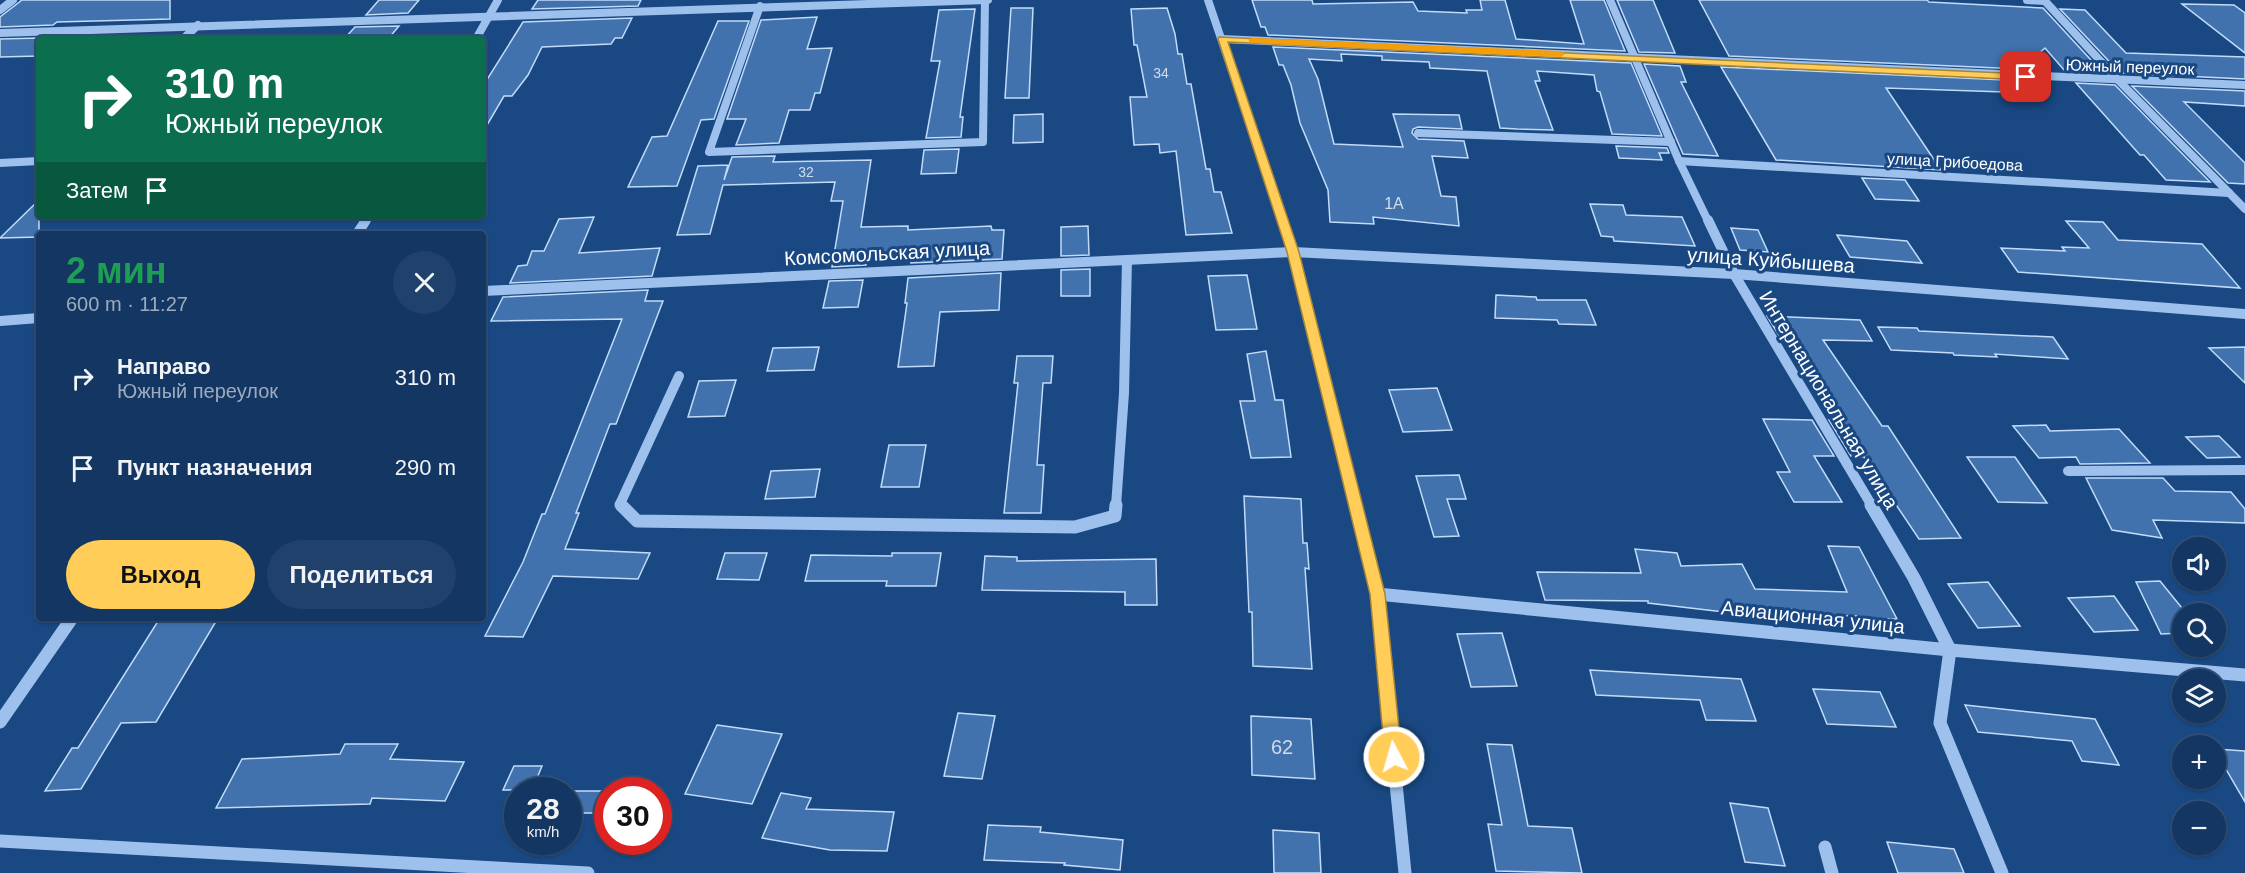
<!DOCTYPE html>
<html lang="ru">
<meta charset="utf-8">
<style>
:root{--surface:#133662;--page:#20416b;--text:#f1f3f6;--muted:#9dabbe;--line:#325077;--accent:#ffcd58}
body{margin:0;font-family:Arial,sans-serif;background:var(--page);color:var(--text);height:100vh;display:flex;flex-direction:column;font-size:22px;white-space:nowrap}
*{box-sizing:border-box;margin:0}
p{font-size:20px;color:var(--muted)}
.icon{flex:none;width:33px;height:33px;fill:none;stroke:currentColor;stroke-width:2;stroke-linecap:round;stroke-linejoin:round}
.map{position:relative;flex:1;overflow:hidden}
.side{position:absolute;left:36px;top:231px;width:450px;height:390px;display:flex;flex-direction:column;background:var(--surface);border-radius:6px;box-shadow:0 2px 4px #0004,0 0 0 2px var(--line)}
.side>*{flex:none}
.banner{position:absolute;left:36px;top:36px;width:450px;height:183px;border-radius:6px;box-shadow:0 2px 4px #0004,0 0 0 2px var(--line);background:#0b6e4f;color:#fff;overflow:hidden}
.tools{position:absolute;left:2172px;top:537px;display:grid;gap:12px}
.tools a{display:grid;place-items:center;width:54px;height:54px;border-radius:50%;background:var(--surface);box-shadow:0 2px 4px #0004,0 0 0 2px var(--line);font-size:30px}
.speed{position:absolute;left:504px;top:777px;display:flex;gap:12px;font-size:30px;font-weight:700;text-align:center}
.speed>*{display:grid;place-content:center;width:78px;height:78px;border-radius:50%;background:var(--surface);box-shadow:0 2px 4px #0004,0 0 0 2px var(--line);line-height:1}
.speed small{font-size:15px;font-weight:400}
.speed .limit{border:9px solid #d22;background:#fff;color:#111}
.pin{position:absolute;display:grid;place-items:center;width:51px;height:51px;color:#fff;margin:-26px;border-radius:12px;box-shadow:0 3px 9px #0006}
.me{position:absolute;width:66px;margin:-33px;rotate:354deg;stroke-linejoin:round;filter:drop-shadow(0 0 4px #0008)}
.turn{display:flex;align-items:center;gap:21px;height:126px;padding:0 30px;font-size:27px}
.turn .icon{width:78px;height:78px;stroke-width:2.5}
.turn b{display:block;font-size:42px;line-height:51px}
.then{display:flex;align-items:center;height:57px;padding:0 30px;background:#0003;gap:12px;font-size:22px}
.round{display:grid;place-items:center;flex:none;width:63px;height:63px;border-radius:32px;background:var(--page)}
.head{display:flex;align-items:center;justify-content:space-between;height:102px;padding:0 30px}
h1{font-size:36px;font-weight:800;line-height:45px;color:#1e9e55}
.primary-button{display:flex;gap:12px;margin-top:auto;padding:12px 30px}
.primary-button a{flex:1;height:69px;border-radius:36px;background:var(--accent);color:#111;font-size:24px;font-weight:800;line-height:69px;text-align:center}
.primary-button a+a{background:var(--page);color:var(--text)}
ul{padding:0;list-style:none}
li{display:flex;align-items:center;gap:18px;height:90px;padding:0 30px}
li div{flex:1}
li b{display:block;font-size:22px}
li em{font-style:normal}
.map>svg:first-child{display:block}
</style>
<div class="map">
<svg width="2245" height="873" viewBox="0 0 2245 873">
<rect width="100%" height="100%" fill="#194883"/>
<g fill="#4172ad" stroke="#c2dbf9" stroke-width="1.5">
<polygon points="22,0 170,0 170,19 57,22 53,25 0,27 0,17"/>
<polygon points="379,0 419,0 408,13 366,15"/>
<polygon points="538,0 641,0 638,6 532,9"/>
<polygon points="1252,0 1312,0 1313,4 1413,2 1418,11 1467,13 1466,10 1482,10 1480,0 1505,0 1516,39 1584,44 1570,0 1604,0 1625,51 1268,35 1265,27 1261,27"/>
<polygon points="1617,0 1653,0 1675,53 1639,52"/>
<polygon points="1699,0 1927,0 1929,2 2043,8 2103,73 2065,71 2045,48 2020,69 1729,56"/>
<polygon points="2182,4 2234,5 2245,13 2245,53"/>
<polygon points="1011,8 1033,8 1029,98 1005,98"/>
<polygon points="1167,8 1175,34 1178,54 1182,54 1187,84 1191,84 1206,169 1210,169 1214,192 1221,192 1232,233 1186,235 1176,151 1160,153 1159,144 1134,145 1130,97 1147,97 1137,45 1134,45 1131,9"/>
<polygon points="975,9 960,117 963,117 961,137 926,138 940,61 931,61 939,10"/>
<polygon points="2060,9 2085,10 2126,53 2245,57 2245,79 2120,73"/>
<polygon points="817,17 807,49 832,48 820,93 815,93 810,110 789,110 779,143 736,145 746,119 727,119 761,20"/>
<polygon points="632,18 622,38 615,38 611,44 542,47 528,75 512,96 504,96 483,132 483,86 523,22"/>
<polygon points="718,21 749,21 714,119 701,120 677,186 628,187 652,137 667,136"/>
<polygon points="399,26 388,39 344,39 355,27"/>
<polygon points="39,38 39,56 0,57 0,39"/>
<polygon points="1273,47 1631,63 1662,136 1612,134 1600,92 1597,91 1594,75 1537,71 1540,81 1535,81 1553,130 1517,129 1500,128 1487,71 1430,68 1429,62 1382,60 1382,56 1341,54 1342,61 1309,59 1318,79 1334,144 1403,147 1393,114 1459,115 1462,129 1418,127 1413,129 1412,133 1418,139 1464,141 1468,158 1432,156 1441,196 1456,197 1459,226 1373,217 1374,224 1330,222 1328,190 1300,123 1291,85 1283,65 1279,65"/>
<polygon points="1644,64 1680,66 1686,82 1681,82 1718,156 1683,154"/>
<polygon points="1721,67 2027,81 2037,93 1886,88 1941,170 1776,160"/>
<polygon points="2076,83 2115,85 2210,182 2166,180 2144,155 2140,155"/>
<polygon points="2132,86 2245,91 2245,106 2184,102 2245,163 2245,184 2228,183"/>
<polygon points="1043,114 1043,142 1013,143 1014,115"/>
<polygon points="1616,146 1667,148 1669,153 1659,153 1662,160 1619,158"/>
<polygon points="959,149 956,173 921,174 924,150"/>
<polygon points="775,156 773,162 871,160 861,227 908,226 908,230 991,226 992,230 1004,230 1002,259 911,263 912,253 868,255 866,265 832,267 843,201 831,201 835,182 723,185 710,234 677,235 698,166 728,165 724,180 732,157"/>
<polygon points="1862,178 1905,180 1919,201 1875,199"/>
<polygon points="39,200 39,237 0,238"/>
<polygon points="1590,204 1623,205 1626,215 1682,217 1695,246 1614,241 1613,237 1601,236"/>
<polygon points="594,217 579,253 660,248 652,276 510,283 518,266 527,265 532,251 544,251 559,219"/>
<polygon points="2066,221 2103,222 2118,240 2202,244 2240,288 2018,272 2001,248 2065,251 2062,247 2089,248"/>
<polygon points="1088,226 1089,255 1061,256 1061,227"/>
<polygon points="1731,228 1758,230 1768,252 1740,250"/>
<polygon points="1837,235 1907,241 1922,263 1850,257"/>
<polygon points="1090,269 1090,296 1061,296 1061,270"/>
<polygon points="1001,273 999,310 940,312 934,366 898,367 907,303 905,303 908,278"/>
<polygon points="1247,275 1257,329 1216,330 1208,276"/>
<polygon points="863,280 858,307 823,308 829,281"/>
<polygon points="648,290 645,301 663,301 616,424 610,424 576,513 579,513 565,549 650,553 638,579 553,576 523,637 485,636 523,562 542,514 545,514 622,319 491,321 503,297"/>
<polygon points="1496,295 1536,297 1537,300 1586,300 1596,325 1559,324 1557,320 1495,318"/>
<polygon points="1767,316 1860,320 1872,341 1823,340 1882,426 1888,426 1961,538 1919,539 1864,457 1851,456 1829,420 1840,420 1786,338 1780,337"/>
<polygon points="1878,327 1917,328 1919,331 2053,337 2068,359 1995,354 1997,357 1954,355 1953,353 1891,350"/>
<polygon points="819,347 814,370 767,371 773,348"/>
<polygon points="2245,347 2245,383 2209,348"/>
<polygon points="1266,351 1275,400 1283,400 1291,457 1251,458 1240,401 1255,401 1247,354"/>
<polygon points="1017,356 1053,356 1051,383 1043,383 1037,465 1044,465 1041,513 1004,513 1018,383 1014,383"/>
<polygon points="736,380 725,416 688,417 699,381"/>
<polygon points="1437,388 1452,430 1403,432 1389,390"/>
<polygon points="1763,419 1812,420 1834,456 1814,456 1842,502 1794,502 1777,472 1790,472"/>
<polygon points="2046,425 2050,431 2119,429 2150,463 2080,464 2076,457 2039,458 2013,426"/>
<polygon points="2219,436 2240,457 2207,458 2186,437"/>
<polygon points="889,445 926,445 919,487 881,487"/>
<polygon points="1967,457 2015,457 2047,503 1998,502"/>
<polygon points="820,469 815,497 765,499 771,471"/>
<polygon points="1459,475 1466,499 1447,499 1459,536 1434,537 1416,476"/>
<polygon points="2086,478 2163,478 2175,491 2231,492 2245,509 2245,523 2153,520 2162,538 2112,530"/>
<polygon points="1244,496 1301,499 1303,543 1307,543 1309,569 1305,568 1312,669 1253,666 1252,612 1249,612"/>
<polygon points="1828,546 1859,547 1897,619 1863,619 1861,616 1794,615 1791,609 1724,612 1648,603 1648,601 1545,600 1537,572 1641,573 1635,549 1677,553 1681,566 1742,564 1755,589 1847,592"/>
<polygon points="725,553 767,553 759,580 717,579"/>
<polygon points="892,553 941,553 936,586 886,586 887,581 805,581 811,555 892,556"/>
<polygon points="985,556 1017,557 1017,561 1156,559 1157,605 1125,605 1125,592 982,590"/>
<polygon points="2160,581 2182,608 2182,633 2161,634 2136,582"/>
<polygon points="1988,582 2020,626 1978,628 1948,584"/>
<polygon points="2114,596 2138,630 2094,632 2068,598"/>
<polygon points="160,618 218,618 156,722 121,723 81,789 45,791 72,748 78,748"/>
<polygon points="1502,633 1517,686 1471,687 1457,634"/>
<polygon points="1590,670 1741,679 1756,721 1706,720 1700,700 1596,695"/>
<polygon points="1813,689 1880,692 1896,727 1827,724"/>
<polygon points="1965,705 2095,719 2119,765 2082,761 2072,741 1978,732"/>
<polygon points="958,713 995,716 982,779 944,776"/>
<polygon points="1251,716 1311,719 1315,779 1252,775"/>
<polygon points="717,725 782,734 752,804 685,794"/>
<polygon points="345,744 398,744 390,759 464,762 445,801 372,798 370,804 216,808 242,759 340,754"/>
<polygon points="1487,744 1512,745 1528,826 1572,828 1582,873 1496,871 1488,824 1502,825"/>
<polygon points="2216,749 2245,751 2245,802 2216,752"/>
<polygon points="514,766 542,766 532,790 503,790"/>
<rect x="568" y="791" width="40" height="22"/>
<polygon points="781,793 811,798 806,809 894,812 887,851 830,850 762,838"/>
<polygon points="1730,803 1768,808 1785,866 1745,862"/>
<polygon points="988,825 1041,827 1040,832 1123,840 1120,870 1064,865 1065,863 984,860"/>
<polygon points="1273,830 1319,833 1321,873 1274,873"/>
<polygon points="1887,842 1954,849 1964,873 1898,873"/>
</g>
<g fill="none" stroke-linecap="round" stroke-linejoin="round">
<g stroke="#9dc1ec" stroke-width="8">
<polyline points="1208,0 1283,221"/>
<polyline points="1610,0 1679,161 1708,221"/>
<polyline points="2027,0 2045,1"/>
<polyline points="2044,0 2119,81 2245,209"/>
<polyline points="760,6 709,152 983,142 985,0"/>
<polyline points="0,10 13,0"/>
<polyline points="0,33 988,0"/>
<polyline points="183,39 198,25"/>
<polyline points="476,39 498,0"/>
<polyline points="1222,39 2245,85"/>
<polyline points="1418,133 1671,142"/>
<polyline points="1679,161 2229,193"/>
<polyline points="0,163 39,161"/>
<polyline points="365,221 368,216"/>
</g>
<g stroke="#9dc1ec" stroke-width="10">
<polyline points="1282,220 1293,252 1355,506"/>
<polyline points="1708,220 1734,274 1872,506"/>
<polyline points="357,234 366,220"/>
<polyline points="483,291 1293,252 1734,274 2245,314"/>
<polyline points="0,321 39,318"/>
<polyline points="2068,471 2245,470"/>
<polyline points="622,506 620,504 679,376"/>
<polyline points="1116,506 1124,393 1127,260"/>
</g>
<g stroke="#9dc1ec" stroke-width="13">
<polyline points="621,505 637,521 1075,527 1115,516 1116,505"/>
<polyline points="1355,505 1377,594 1405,873"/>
<polyline points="1871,505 1914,578 1950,650"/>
<polyline points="1377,594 1950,650 2245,675"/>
<polyline points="1950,650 1940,723 2002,873"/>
<polyline points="0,722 72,618"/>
<polyline points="0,841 588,873"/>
<polyline points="1825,847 1832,873"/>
</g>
</g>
<polygon fill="#ffcd58" stroke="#a68539" stroke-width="1.5" points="1219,37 2026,74 2031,77 2026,80 1228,42 1299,252 1385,594 1402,757 1400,762 1394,764 1387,762 1385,757 1370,594 1287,252 1218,39"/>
<polygon fill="#f59e0b" points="1252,38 1561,51 1565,54 1561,57 1249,43 1249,39"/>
<g text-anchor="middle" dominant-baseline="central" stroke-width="6" stroke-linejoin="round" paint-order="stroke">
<g font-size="14" fill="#d0dcea">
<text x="1161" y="73">34</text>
<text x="806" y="172">32</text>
</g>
<g font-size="16" fill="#fff" stroke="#194883">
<text transform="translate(2130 67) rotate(2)">Южный переулок</text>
<text transform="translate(1955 162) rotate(3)">улица Грибоедова</text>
</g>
<g font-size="16" fill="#d0dcea">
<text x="1394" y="203">1А</text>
</g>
<g font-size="20" fill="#fff" stroke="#194883">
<text transform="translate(887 253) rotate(-3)">Комсомольская улица</text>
<text transform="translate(1771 260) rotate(4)">улица Куйбышева</text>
<text transform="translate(1829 400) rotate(59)">Интернациональная улица</text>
<text transform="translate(1813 617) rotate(6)">Авиационная улица</text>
</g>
<g font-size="20" fill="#d0dcea">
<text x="1282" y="747">62</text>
</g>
</g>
</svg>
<div class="tools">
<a><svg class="icon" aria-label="sound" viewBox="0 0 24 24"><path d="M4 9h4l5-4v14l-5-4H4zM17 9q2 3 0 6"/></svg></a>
<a><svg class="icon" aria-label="search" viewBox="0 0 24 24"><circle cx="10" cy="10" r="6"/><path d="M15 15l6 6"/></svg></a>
<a><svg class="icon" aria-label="layers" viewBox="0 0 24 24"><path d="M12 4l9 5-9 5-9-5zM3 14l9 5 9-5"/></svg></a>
<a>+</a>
<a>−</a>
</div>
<div class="speed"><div>28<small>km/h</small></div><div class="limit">30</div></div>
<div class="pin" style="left:2026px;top:77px;background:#d93025"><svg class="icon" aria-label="arrive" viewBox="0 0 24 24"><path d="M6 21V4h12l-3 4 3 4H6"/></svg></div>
<svg class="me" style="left:1394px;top:757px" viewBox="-20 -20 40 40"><circle r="17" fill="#ffcd58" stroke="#fff" stroke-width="3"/><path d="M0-11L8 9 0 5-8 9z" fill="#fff"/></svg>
<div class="banner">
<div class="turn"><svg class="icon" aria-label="right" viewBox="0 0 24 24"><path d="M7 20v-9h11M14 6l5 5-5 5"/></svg><div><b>310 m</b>Южный переулок</div></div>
<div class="then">Затем<svg class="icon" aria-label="arrive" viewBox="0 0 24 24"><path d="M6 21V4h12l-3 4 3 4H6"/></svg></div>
</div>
<section class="side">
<div class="head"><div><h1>2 мин</h1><p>600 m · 11:27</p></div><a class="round"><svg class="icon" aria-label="close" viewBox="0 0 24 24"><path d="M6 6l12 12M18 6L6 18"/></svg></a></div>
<ul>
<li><svg class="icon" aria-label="right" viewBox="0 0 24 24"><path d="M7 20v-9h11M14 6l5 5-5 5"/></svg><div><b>Направо</b><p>Южный переулок</p></div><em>310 m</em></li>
<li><svg class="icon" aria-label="arrive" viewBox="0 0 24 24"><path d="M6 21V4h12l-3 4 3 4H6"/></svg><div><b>Пункт назначения</b></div><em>290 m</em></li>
</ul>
<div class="primary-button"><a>Выход</a><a>Поделиться</a></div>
</section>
</div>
